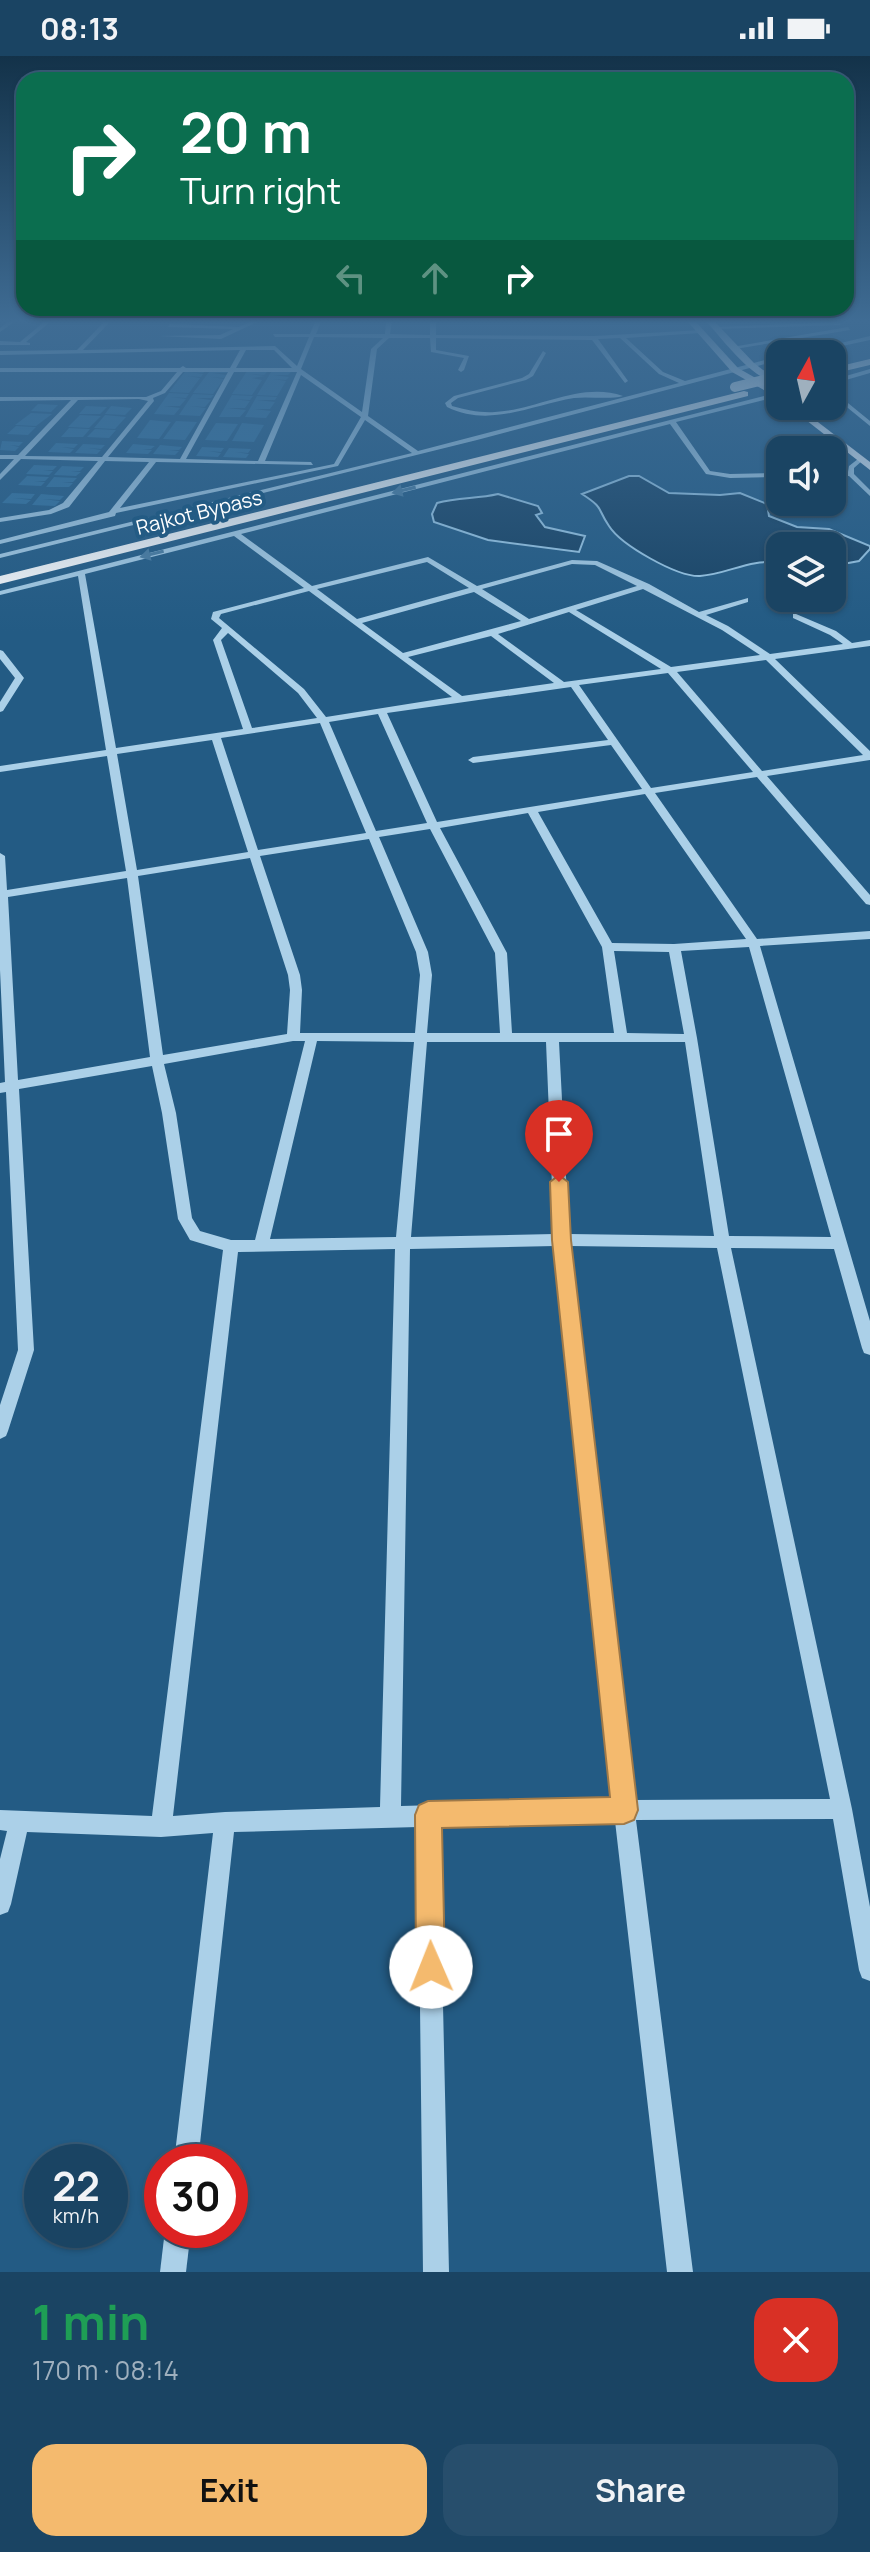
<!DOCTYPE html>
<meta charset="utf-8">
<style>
:root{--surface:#1a4463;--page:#274e6c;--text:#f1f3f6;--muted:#9fb0be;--line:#385c78;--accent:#f4ba6e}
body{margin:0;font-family:Manrope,sans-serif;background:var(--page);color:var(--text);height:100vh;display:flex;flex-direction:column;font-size:30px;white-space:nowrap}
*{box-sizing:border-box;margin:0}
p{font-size:26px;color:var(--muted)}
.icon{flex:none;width:44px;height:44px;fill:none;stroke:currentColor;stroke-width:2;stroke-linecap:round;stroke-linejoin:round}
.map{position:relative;height:2216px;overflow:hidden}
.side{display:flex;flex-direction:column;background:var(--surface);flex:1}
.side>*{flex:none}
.guide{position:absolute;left:16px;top:16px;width:838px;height:244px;border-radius:24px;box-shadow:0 2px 6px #0004,0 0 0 2px var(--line);background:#0b6e4f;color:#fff;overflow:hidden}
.needle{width:52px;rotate:8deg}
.controls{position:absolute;left:766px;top:284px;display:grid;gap:16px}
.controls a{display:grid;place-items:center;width:80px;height:80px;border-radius:16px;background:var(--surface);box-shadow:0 2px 6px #0004,0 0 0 2px var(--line);font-size:40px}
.speed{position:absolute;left:24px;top:2088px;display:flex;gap:16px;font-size:40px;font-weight:700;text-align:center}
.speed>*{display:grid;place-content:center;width:104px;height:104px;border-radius:50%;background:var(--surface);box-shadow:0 2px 6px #0004,0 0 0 2px var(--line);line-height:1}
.speed small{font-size:20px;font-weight:400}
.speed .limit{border:12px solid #d22;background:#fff;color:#111}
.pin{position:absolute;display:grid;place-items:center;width:68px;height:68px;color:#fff;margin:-82px -34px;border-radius:50% 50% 50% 0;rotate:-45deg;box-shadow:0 0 8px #0007}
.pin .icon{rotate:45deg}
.me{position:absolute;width:88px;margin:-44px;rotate:359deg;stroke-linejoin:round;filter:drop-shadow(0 0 6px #0008)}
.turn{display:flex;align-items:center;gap:28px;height:168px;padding:0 32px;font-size:36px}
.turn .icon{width:104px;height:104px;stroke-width:2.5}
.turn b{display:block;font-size:56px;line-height:68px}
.lanes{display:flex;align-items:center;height:76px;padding:0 32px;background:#0003;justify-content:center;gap:40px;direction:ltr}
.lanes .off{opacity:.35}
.round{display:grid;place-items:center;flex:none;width:84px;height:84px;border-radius:24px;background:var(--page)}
.head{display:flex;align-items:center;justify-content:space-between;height:136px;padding:0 32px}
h1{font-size:48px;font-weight:700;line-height:60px;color:#1e9e55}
.button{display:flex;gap:16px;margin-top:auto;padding:16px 32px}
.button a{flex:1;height:92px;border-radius:24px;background:var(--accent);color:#111;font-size:32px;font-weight:700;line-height:92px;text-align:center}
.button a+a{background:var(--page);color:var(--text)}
.status{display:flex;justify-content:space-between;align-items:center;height:56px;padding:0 40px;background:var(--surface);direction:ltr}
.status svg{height:22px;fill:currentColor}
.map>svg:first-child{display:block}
</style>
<div class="status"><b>08:13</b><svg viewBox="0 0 49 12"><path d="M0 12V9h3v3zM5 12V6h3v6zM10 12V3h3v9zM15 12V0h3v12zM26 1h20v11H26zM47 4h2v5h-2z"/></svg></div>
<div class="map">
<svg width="870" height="2216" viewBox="0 0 870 2216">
<rect width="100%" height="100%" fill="#235b84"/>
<g fill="#184364" stroke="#9fcce9" stroke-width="2">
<path d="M629 420H639L669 437 720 439 740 437 767 448 769 460 797 471 829 473 870 490V493L859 505 832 510V490H780V507C750 502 729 518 700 520 677 521 621 489 609 470 596 451 605 453 582 438Z"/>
<path d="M498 438 538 450 542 457 536 459 545 471 585 480 579 496 488 484 434 466 432 458 437 447C458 441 477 443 498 438Z"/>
</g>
<g fill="#3374a1">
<polygon points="188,312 206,314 203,317 188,316 203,318 201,321 187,320 200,322 189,337 169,336"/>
<polygon points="212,312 230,315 227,317 212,317 227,319 224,322 211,321 224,323 213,338 193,337"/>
<polygon points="273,313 273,316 291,316 288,319 273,319 289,321 286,324 273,323 286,325 279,337 277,340 257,339"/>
<polygon points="247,315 267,316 264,319 249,318 265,320 252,322 262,324 252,339 232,338"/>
<polygon points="169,337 189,338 186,342 171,341 186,343 180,350 164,350 180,352 174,359 154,358"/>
<polygon points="193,338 214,339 211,342 196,342 211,344 205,351 189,350 206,352 200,360 179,359"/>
<polygon points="232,339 253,340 250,344 232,343 250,345 245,352 227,352 246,354 240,361 219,361"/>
<polygon points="257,340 277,341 275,344 257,344 275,346 270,353 253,353 271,355 266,362 245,361"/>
<polygon points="38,348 58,349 51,356 31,355"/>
<polygon points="86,350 107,351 100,358 79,358"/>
<polygon points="111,350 132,352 125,359 105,358"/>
<polygon points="31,357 52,358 36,370 15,369"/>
<polygon points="80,359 101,360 89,372 68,371"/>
<polygon points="105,359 126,361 115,373 94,372"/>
<polygon points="150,364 171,366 159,383 137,382"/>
<polygon points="176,365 197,366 185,384 163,383"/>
<polygon points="216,367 238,368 227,385 205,384"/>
<polygon points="242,367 264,369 254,386 232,385"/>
<polygon points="16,370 36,371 28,379 7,378"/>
<polygon points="69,372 90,373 83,381 61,381"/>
<polygon points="95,373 116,374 109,382 87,381"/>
<polygon points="2,385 23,386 19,390 10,389 19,391 15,395 0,394"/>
<polygon points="56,387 78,388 74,392 61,391 74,393 70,397 48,396"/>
<polygon points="83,388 105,389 101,393 88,392 101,394 97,398 75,397"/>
<polygon points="133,388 155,390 151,393 142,393 152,394 148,398 126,397"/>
<polygon points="160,389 182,391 179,394 169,394 179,395 175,399 153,398"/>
<polygon points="202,391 224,392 221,396 208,395 221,397 218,401 196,400"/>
<polygon points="229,392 251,393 248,397 235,396 249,398 246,402 223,401"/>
<polygon points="34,409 57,410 53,414 43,414 53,415 49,419 26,418"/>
<polygon points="62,410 84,411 80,415 71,415 81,416 76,420 54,419"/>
<polygon points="27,420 49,421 45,425 34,425 45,426 41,430 18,429"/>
<polygon points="54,421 77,422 73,426 62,426 73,427 69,431 46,431"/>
<polygon points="12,437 35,438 31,443 13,442 31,444 26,448 2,447"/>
<polygon points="41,438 64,440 60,444 42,443 60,445 55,450 32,449"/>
</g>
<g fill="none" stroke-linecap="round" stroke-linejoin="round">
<g fill="#abd0e8" fill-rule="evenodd">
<polygon points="8,266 14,266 0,276 0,272"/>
<polygon points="44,266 50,266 26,286 30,287 30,289 0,289 0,285 20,286"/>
<path d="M104 266H110L83 294 275 290 297 310 309 281H275L273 278H310L315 266H321L316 278H385L386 266H392L390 278 430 279V266H436V279L594 280 702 274 700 277 626 282 663 316 685 325 780 300V304L477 384 0 502V498L412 397 365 364 338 410 116 457 115 460 0 488V484L109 456 149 406 105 405 69 451 51 458 0 466V462L49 454 63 447 98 405 21 403 0 424V418L14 403H0V399H18L71 344 0 345V341H146L161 335 177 316H0V312H180L183 310 186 312H230L240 294 0 299V295L77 294ZM314 281 383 282 371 293 362 356 301 313ZM389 282H430L431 296 464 302 458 314 461 316 464 314 469 300 436 294V282L592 284 625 327 628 325 598 283 620 282 659 318 679 327 418 395 368 360 377 293ZM246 294H274L292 312H236ZM183 316H228L180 403 108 401 154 345 153 342 165 337ZM234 316H297L258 405 186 403ZM301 319 361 361 334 408 120 452 156 406 313 409 311 406 265 405ZM139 343 148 345 102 401 25 400 78 344Z"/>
<polygon points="250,266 257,266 221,283 159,280 220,279 233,273 168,271 170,268 239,271"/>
<polygon points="839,266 841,269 714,273 717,271"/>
<polygon points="848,271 850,274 735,293 732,291"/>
<polygon points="870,280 870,284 805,298 795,298"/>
<path d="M543 295 546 297 533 320 526 324 458 342 451 347 452 350C467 354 480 357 495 356 537 354 581 325 623 340 609 344 590 340 574 342 531 349 490 372 447 351L445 347 454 340 522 322 529 318Z"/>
<polygon points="870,313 870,317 832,328 832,324"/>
<polygon points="832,334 870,365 870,370 832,339"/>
<path d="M780 336V340L676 366 710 415 730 418 780 417V421L730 422 706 418 670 368 241 478 312 530 428 501 477 530 572 504 597 505 649 528 699 556 748 542V546L706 559 728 570 770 598 843 588 830 579 793 562V558H796L836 575 852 587 870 584V590L775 603 870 695V704L767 720 870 839V849L866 848 757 721 655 737 757 883 870 875V883L760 890 870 1265V1299L864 1297 862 1292 834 1193 731 1192 852 1753 870 1851V1925L862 1922 859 1914 833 1763 636 1764 693 2216H667L615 1765 439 1770 449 2216H423L418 1771 234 1776 198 2106H174L213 1777 161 1781 27 1776 11 1848 8 1856 0 1859V1803L7 1775 0 1774V1754L152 1760 223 1194 190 1184 178 1163 162 1057 152 1010 19 1033 34 1294 8 1375 6 1380 0 1383V1349L18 1294 6 1036 0 1037V1027L5 1026 0 914V797L5 800 7 834 126 815 107 700 0 716V710L106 694 78 520 0 539V535ZM234 480 304 532 213 556 211 563 222 572 213 584 243 673 116 692 85 518ZM427 506 469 532 357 563 317 533ZM572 508 595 509 637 530 529 563 482 533ZM643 533 722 574 760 599 671 611 576 554ZM309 535 452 641 326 661 304 633 219 562 221 558ZM474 536 521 565 403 597 362 567ZM569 556 661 613 564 626 498 578ZM228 577 298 637 317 662 252 672 221 584ZM491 580 554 627 462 640 408 601ZM766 604 863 699 762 715 677 616ZM668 617 753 716 651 732 579 629ZM571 631 608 684 473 701 468 704 473 707 611 689 642 733 437 766 387 657ZM378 658 427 767 376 775 329 666ZM320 667 366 777 258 794 221 682ZM212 684 248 796 137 814 117 698ZM645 738 746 883 674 888 612 887 538 756ZM528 757 602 891 614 977H512L507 897 440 772ZM430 773 495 897 500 977H427L432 919 428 896 379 781ZM369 783 416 896 420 919 415 977H300L302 934 300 919 260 800ZM250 802 288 919 290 934 287 978 163 999 138 820ZM127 822 150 1001 18 1024 8 841ZM749 891 831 1181 729 1180 697 982 681 895ZM614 895 669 896 684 978 627 977ZM293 985H305L255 1184H231L200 1175 192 1162 176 1057 164 1008ZM317 985 414 986 396 1181 270 1183ZM427 986H546L554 1178 411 1181ZM559 986H685L714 1180 569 1178ZM555 1190 613 1744 401 1750 410 1193ZM570 1190 717 1192 830 1743 633 1744ZM395 1193 380 1751 225 1756 173 1760 238 1196Z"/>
<polygon points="858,403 863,404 854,412 854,418 870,434 870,440 849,420 832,421 832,417 848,416 849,410"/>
<polygon points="0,594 3,595 24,622 3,655 0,656 0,646 15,622 0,603"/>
<polygon points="165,2174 191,2174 186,2216 160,2216"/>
</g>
<g fill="#eef6fe" fill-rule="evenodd">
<polygon points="688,266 696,266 738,312 780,336 780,343 732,316"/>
<path d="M707 266H715L754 307 771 320V324C752 322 720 281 707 266Z"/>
<polygon points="788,350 797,350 870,406 870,414"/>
</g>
<g fill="#fff" fill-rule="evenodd">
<polygon points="870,303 870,309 832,318 832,312"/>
<polygon points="744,335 748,336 748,340 0,528 0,520"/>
</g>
<polyline stroke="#fff" stroke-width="10" points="735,331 780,320"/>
</g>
<defs><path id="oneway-solid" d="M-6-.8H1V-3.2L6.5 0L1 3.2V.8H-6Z" transform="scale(2)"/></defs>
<g fill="#4c7ea2">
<use href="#oneway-solid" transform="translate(404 434) rotate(166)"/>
<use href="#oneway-solid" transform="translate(152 498) rotate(166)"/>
</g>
<linearGradient id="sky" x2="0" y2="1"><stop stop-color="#133249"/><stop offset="0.46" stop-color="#3f6c94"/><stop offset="1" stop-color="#3f6c94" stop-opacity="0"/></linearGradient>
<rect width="870" height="576" fill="url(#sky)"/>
<polygon fill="#f4ba6e" stroke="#9f7948" stroke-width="2" points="559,1119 568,1126 571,1184 638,1754 634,1764 624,1768 442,1772 445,1911 441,1922 431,1926 421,1922 416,1911 415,1759 419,1749 428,1745 610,1741 552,1184 550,1126"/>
<g text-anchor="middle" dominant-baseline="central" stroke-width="8" stroke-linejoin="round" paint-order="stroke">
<g font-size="20" fill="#fff" stroke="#235b84">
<text transform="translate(199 456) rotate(-14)">Rajkot Bypass</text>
</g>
</g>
</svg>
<div class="controls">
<a><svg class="needle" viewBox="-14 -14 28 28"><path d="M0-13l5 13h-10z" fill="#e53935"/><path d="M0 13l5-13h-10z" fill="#9fb0be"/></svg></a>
<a><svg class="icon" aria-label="sound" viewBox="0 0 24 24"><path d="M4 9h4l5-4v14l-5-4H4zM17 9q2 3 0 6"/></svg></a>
<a><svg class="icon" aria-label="layers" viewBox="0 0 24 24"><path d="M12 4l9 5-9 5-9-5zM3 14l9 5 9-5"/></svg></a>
</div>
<div class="speed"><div>22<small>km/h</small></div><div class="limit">30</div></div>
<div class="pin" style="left:559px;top:1126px;background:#d93025"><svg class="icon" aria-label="arrive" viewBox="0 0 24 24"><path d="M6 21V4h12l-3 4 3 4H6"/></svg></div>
<svg class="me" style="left:431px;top:1911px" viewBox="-20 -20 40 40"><circle r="19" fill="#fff"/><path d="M0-13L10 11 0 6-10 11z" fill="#f4ba6e"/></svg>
<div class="guide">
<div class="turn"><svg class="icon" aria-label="right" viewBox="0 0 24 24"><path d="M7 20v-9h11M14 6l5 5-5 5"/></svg><div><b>20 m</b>Turn right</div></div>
<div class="lanes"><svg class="icon off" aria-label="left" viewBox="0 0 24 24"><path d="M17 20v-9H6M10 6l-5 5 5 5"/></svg><svg class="icon off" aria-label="ahead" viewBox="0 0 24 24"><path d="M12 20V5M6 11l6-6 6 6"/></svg><svg class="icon" aria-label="right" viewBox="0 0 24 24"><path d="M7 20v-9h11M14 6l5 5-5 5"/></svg></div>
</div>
</div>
<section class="side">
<div class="head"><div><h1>1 min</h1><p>170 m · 08:14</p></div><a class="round" style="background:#d93025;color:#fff"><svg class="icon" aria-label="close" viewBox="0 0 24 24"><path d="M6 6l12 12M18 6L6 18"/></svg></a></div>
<div class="button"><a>Exit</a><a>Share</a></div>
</section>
